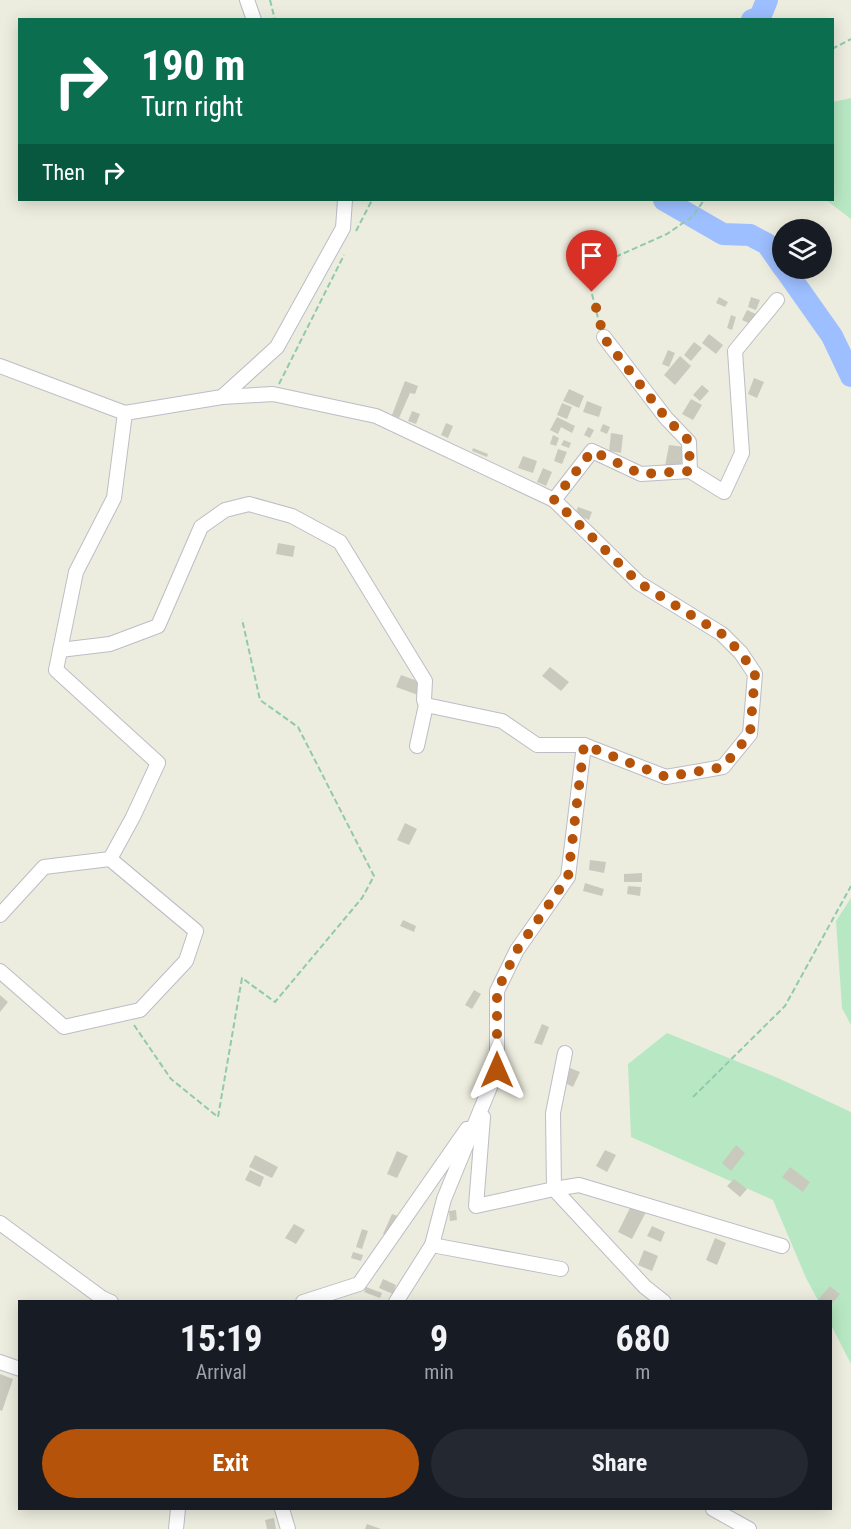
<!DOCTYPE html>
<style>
:root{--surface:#171b24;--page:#242831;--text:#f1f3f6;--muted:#9ea1a6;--accent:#b45309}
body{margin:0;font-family:"Roboto Condensed",sans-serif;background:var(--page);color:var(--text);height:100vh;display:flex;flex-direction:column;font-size:22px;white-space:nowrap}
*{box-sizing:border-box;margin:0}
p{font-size:20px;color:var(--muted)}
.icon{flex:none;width:33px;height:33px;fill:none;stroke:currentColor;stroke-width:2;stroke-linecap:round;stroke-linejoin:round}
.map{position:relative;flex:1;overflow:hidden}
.panel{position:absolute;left:18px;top:1300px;width:814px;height:210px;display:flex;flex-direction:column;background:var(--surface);border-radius:0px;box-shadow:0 3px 15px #0003}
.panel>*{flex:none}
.banner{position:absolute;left:18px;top:18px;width:816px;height:183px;border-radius:0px;box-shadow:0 3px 15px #0003;background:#0b6e4f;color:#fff;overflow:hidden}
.buttons{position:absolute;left:772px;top:219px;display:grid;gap:12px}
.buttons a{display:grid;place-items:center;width:60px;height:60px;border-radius:50%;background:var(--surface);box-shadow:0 3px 15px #0003;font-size:30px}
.pin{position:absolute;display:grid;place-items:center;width:51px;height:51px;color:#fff;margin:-62px -26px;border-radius:50% 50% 50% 0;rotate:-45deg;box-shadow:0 0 6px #0007}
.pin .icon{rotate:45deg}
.me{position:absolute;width:66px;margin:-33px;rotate:0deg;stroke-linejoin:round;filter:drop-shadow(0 0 4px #0008)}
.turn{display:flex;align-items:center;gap:21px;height:126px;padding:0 24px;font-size:27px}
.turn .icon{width:78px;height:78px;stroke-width:2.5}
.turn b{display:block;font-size:42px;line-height:51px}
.then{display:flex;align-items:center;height:57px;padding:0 24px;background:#0003;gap:12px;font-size:22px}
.eta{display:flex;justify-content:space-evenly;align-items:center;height:102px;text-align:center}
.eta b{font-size:36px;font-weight:700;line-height:42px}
.action{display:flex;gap:12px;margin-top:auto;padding:12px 24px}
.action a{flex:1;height:69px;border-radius:36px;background:var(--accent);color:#fff;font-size:24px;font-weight:700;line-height:69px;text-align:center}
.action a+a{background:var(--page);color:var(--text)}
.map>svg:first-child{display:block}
</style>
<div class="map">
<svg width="851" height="1529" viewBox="0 0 851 1529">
<rect width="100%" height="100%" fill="#ededdf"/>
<g fill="#b8e8c3">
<polygon points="851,98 851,219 826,200 832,200 833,102"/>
<polygon points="851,898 851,1025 842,1008 836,921"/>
<polygon points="667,1033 778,1078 851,1112 851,1364 831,1325 831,1302 819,1302 806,1278 773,1200 631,1137 628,1064"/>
</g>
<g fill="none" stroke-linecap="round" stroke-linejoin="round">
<g stroke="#9dbeff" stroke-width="22">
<polyline points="752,20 760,17 767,0"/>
<polyline points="664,200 723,234 750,235 767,244 783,267"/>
<polyline points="784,268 832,336 851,376"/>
</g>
</g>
<g fill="#cac9be">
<polygon points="719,297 728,302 725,307 716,303"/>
<polygon points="751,297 760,300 756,310 748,307"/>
<polygon points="747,310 756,314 751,324 742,320"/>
<polygon points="731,315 736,317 732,330 727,328"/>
<polygon points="709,334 723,345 716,354 702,343"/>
<polygon points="694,342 702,348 691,361 684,355"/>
<polygon points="668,350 675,353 669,367 662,364"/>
<polygon points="680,356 691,366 675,385 664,375"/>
<polygon points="754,378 764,382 757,398 748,394"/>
<polygon points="405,381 418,386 415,394 410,393 399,418 392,415"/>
<polygon points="702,385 709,391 700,401 693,395"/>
<polygon points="569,389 584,396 579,408 563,401"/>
<polygon points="691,399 702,405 693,420 682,414"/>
<polygon points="587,401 602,407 599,417 583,412"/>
<polygon points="562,403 572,407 567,419 557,415"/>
<polygon points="412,411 420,414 416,424 408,421"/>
<polygon points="557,417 575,426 572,433 561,427 558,434 550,430"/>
<polygon points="446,423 453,426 448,438 441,435"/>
<polygon points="603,424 610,427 607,434 600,431"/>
<polygon points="588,427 594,430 590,438 584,435"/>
<polygon points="611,433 623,435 621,453 609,451"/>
<polygon points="553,435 559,438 556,446 550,444"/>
<polygon points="564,440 571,443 569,448 561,445"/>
<polygon points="669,445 685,447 680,469 665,466"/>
<polygon points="473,448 488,454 487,457 472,451"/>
<polygon points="558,449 567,452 562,464 554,461"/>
<polygon points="523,456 537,461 533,473 518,468"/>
<polygon points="543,468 552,472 546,486 537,482"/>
<polygon points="578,507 592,512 589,520 575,514"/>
<polygon points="278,543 295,546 293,557 276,554"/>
<polygon points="550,667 569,682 561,691 542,676"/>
<polygon points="401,675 423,683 418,695 396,687"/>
<polygon points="405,823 417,829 409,845 397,840"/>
<polygon points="590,860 606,862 604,873 589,870"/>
<polygon points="642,873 642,882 624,882 624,874"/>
<polygon points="585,883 604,889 602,896 583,891"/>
<polygon points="628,886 641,887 640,896 627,894"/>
<polygon points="403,920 416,926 414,932 400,926"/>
<polygon points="474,990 481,994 472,1009 465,1005"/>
<polygon points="0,995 8,1002 0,1012"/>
<polygon points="542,1024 549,1027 542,1045 534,1043"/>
<polygon points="570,1068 580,1072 573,1087 563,1082"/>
<polygon points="736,1145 745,1153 731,1171 722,1163"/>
<polygon points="605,1150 616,1155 607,1172 596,1166"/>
<polygon points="397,1151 408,1156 397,1178 387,1174"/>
<polygon points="255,1155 278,1167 272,1178 249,1167"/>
<polygon points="790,1167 810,1182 803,1192 782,1177"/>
<polygon points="250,1170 264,1177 260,1187 245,1180"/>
<polygon points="734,1179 747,1189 740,1197 727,1186"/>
<polygon points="632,1204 646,1212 632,1239 618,1232"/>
<polygon points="456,1210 457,1220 450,1221 449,1211"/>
<polygon points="392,1214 403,1218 394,1239 383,1234"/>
<polygon points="294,1224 305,1230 296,1244 285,1238"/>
<polygon points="652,1226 665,1232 661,1242 647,1236"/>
<polygon points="362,1229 368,1231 362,1249 356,1247"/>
<polygon points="715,1238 726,1243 717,1265 706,1260"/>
<polygon points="644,1250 658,1256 652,1271 638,1265"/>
<polygon points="353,1252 363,1255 361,1261 351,1258"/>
<polygon points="383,1279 396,1285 393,1294 379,1288"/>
<polygon points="830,1286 840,1294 831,1305 831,1302 821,1302 818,1300"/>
<polygon points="366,1287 382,1293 380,1298 364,1292"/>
<polygon points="0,1374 13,1379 2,1411 0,1410"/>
<polygon points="274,1518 276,1529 267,1529 265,1520"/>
<polygon points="367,1524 381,1529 365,1529"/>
</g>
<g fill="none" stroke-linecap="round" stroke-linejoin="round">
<g stroke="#bcbdc5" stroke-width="16">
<g id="minor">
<polyline points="247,0 254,20"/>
<polyline points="0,366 125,413"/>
<polyline points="222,397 273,394 376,416 554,500"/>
<polyline points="690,471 724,492 742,453 735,351 777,300"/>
<polyline points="60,650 110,644 158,626 201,527 225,510 249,504 292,516 340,542 425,681 424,700 426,705"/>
<polyline points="584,745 666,777 723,767 750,734 755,674 741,653 722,634 639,583 554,500 592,451 641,474 690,471 689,442 666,418 604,337"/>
<polyline points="0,915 44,867 110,859 133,817 158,763 56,670 76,572 114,498 125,413 222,397 277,347 343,228 345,200"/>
<polyline points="0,971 64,1027 140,1010 186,961 196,931 110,859"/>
<polyline points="565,1053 553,1113 554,1189 579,1185 782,1246"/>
<polyline points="483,1117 476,1206 554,1189 645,1287 664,1302"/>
<polyline points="0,1223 102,1298 111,1302"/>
<polyline points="432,1245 561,1269"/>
<polyline points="303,1302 359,1284 467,1129"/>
<polyline points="396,1302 432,1245 444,1199 497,1070 497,991 517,950 568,877 584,745 537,745 502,721 426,705 417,746"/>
<polyline points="0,1362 20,1369"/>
<polyline points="282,1509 288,1529"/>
<polyline points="713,1509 749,1529"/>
<polyline points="176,1529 178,1509"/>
</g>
</g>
<g stroke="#91c9ae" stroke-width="2" stroke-dasharray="6 3" stroke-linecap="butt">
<polyline points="270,0 275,20"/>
<polyline points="832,49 851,39"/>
<polyline points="356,231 372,200"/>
<polyline points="600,326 586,270 667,234 693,216 704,200"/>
<polyline points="279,384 344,255"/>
<polyline points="134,1025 171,1079 218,1117 242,978 275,1002 362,898 374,876 298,727 260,700 242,619"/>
<polyline points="693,1097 785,1006 851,886"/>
</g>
<use href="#minor" stroke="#fff" stroke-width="14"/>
</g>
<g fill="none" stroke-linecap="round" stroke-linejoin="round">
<polyline stroke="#b45309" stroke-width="10" stroke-dasharray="0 18" points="497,1070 497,991 517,950 568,877 584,745 666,777 723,767 750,734 755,674 741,653 722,634 639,583 554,500 592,451 641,474 690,471 689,441 666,418 604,338 592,292"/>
</g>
</svg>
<div class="buttons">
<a><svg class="icon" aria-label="layers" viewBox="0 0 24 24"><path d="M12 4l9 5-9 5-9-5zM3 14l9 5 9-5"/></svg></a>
</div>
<div class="pin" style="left:592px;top:292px;background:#d93025"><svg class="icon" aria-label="arrive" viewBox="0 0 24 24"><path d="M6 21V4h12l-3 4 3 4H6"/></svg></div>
<svg class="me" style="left:497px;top:1070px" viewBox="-20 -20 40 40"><path d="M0-17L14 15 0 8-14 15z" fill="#b45309" stroke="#fff" stroke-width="4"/></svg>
<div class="banner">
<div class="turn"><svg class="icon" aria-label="right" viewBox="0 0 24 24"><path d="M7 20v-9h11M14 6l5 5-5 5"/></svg><div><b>190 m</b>Turn right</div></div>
<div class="then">Then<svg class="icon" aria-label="right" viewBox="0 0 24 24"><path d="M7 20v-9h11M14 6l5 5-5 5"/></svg></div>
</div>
<section class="panel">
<div class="eta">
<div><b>15:19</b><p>Arrival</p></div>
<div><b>9</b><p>min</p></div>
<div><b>680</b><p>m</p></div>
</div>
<div class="action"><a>Exit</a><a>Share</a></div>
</section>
</div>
